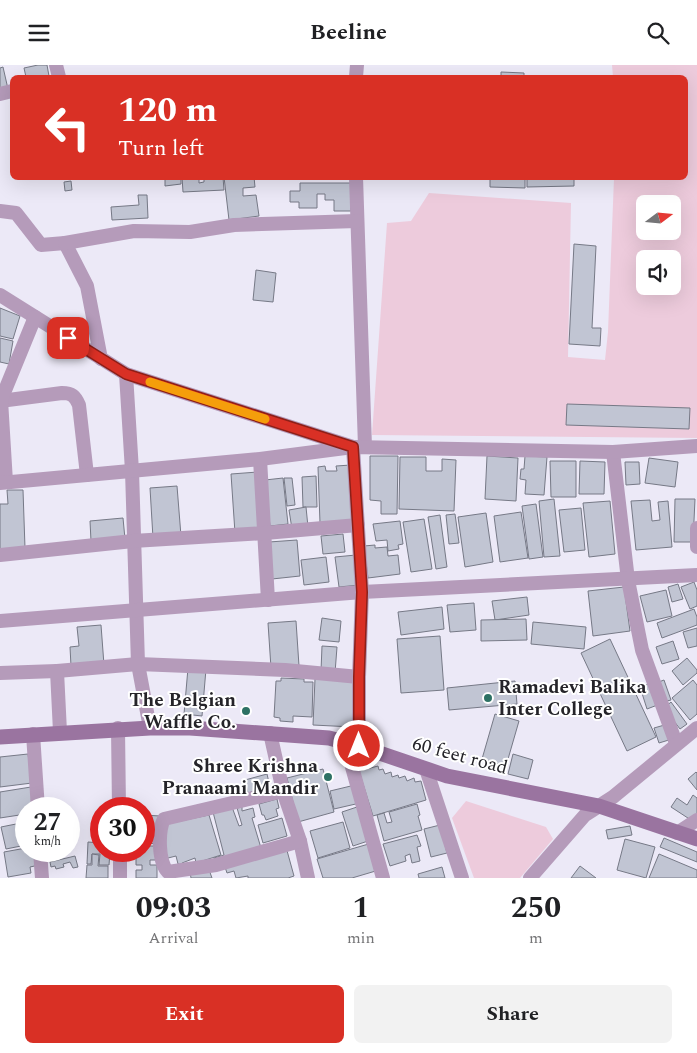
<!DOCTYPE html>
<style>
:root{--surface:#fff;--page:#f2f2f2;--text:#202124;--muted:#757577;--accent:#d93025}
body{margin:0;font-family:Spectral,serif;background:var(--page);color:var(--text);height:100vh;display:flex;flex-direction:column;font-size:19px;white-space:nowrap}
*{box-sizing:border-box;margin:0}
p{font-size:16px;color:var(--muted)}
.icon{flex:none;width:28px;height:28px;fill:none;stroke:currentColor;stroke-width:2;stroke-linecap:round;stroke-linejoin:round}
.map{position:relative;height:813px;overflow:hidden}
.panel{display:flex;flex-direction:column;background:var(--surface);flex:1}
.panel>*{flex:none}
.guide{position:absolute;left:10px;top:10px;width:678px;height:105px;border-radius:8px;box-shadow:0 5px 20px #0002;background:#d93025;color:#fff;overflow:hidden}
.needle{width:32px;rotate:74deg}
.tools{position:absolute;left:636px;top:130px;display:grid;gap:10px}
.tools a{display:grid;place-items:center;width:45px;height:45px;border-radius:8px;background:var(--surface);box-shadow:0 5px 20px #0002;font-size:25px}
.speed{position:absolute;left:15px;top:732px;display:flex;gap:10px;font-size:25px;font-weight:700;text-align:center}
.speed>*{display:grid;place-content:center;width:65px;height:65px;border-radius:50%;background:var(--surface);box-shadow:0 5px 20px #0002;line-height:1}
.speed small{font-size:12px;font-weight:400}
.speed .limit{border:8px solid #d22;background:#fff;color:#111}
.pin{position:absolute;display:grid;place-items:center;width:42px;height:42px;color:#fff;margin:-21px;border-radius:10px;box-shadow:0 2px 8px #0006}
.me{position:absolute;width:55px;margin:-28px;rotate:0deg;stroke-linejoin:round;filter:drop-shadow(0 0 4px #0008)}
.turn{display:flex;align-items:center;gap:18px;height:105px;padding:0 25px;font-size:22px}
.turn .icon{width:65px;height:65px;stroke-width:2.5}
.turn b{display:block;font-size:35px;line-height:42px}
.eta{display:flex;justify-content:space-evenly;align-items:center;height:85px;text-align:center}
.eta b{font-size:30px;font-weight:700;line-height:35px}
.primary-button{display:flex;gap:10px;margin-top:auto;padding:10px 25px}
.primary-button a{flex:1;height:58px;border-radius:8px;background:var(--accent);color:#fff;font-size:20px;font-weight:700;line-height:58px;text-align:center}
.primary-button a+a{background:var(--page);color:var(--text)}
header{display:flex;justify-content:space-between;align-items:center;height:65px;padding:0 25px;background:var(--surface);font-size:22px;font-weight:700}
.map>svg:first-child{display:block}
</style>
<header><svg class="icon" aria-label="menu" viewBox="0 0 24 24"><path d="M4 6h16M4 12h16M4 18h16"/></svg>Beeline<svg class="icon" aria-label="search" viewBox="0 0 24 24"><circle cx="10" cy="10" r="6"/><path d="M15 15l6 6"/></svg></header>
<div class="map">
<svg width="697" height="813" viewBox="0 0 697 813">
<rect width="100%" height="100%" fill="#ece9f7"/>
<g fill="#edcbdc" fill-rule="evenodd">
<path d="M612 0H697V373L372 370 387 158 411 156 429 128 571 138 568 292 605 295 608 267 614 113 685 112V12H613ZM645 139H672V166H645ZM645 194H672V221H645Z"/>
<polygon points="466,736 546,762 553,774 520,813 474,813 452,753"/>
</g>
<g fill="#c1c5d3" stroke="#767986">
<polygon points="38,0 47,0 49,11 26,12 24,3"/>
<polygon points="3,2 8,24 0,26 0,3"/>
<polygon points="501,7 524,8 524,12 501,12"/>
<polygon points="165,112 181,112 181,119 165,121"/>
<polygon points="182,112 199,112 199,118 204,117 204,112 223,112 224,125 183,127"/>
<polygon points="224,112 254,112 255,122 243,123 243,131 256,130 259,151 229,155"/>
<polygon points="490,112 525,112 525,123 490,122"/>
<polygon points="527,112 574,112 574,121 527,122"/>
<polygon points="71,116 72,125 65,126 64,117"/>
<polygon points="300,118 351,118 351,146 334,146 334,135 325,135 325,129 317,129 317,143 299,143 299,137 290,137 290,126 300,126"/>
<polygon points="138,130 147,130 148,153 112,155 111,142 139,140"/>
<polygon points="574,179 596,181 592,263 601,263 600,281 569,279"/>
<polygon points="256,205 276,208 273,237 253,235"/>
<polygon points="0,243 20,251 13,274 0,271"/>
<polygon points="0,273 13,276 9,299 0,297"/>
<polygon points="567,339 690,343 689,364 566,360"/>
<polygon points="370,391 398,391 397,449 381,449 381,436 370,435"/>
<polygon points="487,391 518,393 516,436 485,434"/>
<polygon points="525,391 547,392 544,430 525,429 526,415 520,414 521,404 524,404"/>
<polygon points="400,392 426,392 426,406 442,406 442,394 456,395 454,446 399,444"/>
<polygon points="649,393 678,397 675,422 645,418"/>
<polygon points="550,396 576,396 576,432 551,432"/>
<polygon points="580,396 605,397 604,429 579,429"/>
<polygon points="625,397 639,397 640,419 626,420"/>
<polygon points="351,400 352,457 320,458 318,402 325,401 326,406 337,406 336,401"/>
<polygon points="258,407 262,466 235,468 231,409"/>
<polygon points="316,411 317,442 303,442 302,412"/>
<polygon points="283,413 288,459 270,461 265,415"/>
<polygon points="284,413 292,413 295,440 287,441"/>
<polygon points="177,421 181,471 153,473 150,423"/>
<polygon points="7,425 23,425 25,483 0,485 0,439 8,439"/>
<polygon points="554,434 560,491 544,492 539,436"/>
<polygon points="675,434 695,434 693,477 674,477"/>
<polygon points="650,435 652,456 660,455 658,437 668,436 672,482 636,485 631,436"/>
<polygon points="610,436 615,489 589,492 583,438"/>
<polygon points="536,439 543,492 529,494 522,441"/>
<polygon points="306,442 308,462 292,464 289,445"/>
<polygon points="581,443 585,485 564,487 559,445"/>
<polygon points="521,447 528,493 500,497 494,451"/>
<polygon points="486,448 493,497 465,502 458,452"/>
<polygon points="455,449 459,478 449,479 446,450"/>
<polygon points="440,450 447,502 436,504 428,452"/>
<polygon points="123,453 125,474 91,476 90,456"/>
<polygon points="424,454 432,504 411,507 403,457"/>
<polygon points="400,456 403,479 398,480 399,484 388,486 387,475 376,476 373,459"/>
<polygon points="343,469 345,487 323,489 321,471"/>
<polygon points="297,475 300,511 272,514 269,477"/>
<polygon points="375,480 375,483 387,482 388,491 398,490 400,509 368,513 364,481"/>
<polygon points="356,490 359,520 339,522 335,492"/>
<polygon points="326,492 329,517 304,520 301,495"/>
<polygon points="694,517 697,525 697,541 690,544 681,522"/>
<polygon points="678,519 683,534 672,537 668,522"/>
<polygon points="624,522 630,566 593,571 588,526"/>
<polygon points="666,525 672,551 647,557 640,531"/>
<polygon points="527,532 529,550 495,555 492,536"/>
<polygon points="474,538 476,565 450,567 447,540"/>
<polygon points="442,542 444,564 401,570 398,547"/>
<polygon points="694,544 697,552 697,560 662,573 657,558"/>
<polygon points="322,553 341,556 339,577 319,575"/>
<polygon points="526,554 527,575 481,576 481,555"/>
<polygon points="296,556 299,601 271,603 268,558"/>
<polygon points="533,557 586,562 584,584 531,579"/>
<polygon points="101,560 104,600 71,601 70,582 79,581 77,562"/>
<polygon points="697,563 697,581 688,583 683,567"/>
<polygon points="440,571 444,625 401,628 397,574"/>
<polygon points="610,574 656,672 627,686 581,588"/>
<polygon points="673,576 679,594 662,599 656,582"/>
<polygon points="322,581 337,582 335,608 321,606"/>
<polygon points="687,593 697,605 697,608 683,620 672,606"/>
<polygon points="188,603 206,604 202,651 184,649"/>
<polygon points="281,613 304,614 304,617 313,617 312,652 293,651 293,657 280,656 280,653 274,652 276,616 281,616"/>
<polygon points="315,614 354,615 353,662 313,660"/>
<polygon points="664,615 671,635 663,637 656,618"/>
<polygon points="693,615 697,620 697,649 690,655 672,633"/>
<polygon points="515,616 517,639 449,645 447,623"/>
<polygon points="653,617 660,639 647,644 640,622"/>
<polygon points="671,637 687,659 680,664 664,643"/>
<polygon points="495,649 519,656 506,701 482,694"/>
<polygon points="668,659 672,674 659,678 654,663"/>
<polygon points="28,689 32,718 0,722 0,692"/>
<polygon points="513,689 533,695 528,714 508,709"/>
<polygon points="378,701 379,705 383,704 385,709 391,707 392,712 398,710 399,713 405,711 407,716 414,713 415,717 421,716 426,735 373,751 359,706"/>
<polygon points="323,704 334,747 298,757 287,713"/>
<polygon points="696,707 697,708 697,725 688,714"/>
<polygon points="267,709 270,722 248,728 245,715"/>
<polygon points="355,720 360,738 334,744 330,726"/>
<polygon points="31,722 34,744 26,744 26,749 0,753 0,727"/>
<polygon points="693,730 697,733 697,753 694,757 671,742 677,733 687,740"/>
<polygon points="277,734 279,743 276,744 278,751 266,755 264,750 262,750 259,739"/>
<polygon points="417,739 420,750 418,751 422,765 384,776 377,750 384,748 387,758 392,757 389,747"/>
<polygon points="360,741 371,775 353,781 342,747"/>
<polygon points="232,742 239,761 242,760 237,743 242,742 242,746 253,743 255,752 252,753 261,783 216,799 214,793 224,790 213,747"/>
<polygon points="144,750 160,751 158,779 144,778"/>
<polygon points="209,750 221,790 196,798 195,793 182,798 182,800 178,799 176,791 164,794 166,759"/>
<polygon points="282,753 287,771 263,778 258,760"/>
<polygon points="26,757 26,780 6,784 1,762"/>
<polygon points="343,757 350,783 318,793 310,766"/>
<polygon points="440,760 447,788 431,792 424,764"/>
<polygon points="630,761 632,770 608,774 606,765"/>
<polygon points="417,770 421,781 417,782 420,796 412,798 410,789 405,791 406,796 390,801 383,779"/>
<polygon points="664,773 697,787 697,797 660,782"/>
<polygon points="625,774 655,782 646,813 617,805"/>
<polygon points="88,777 101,778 101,786 110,786 109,800 99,800 100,789 92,789 91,799 87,799"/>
<polygon points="372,778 379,805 352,813 323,813 317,794"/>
<polygon points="144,781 157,781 157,795 150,795 150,800 157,800 157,813 136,813 136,805 142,805 142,800 136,800 136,786 144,786"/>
<polygon points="286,782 294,811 288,813 248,813 248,811 236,813 234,806 227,808 224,799"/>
<polygon points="26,783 26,786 37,786 39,800 30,802 31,808 8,812 4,787"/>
<polygon points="92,789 99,790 98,801 108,801 108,813 86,813 87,800 92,800"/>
<polygon points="659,789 697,805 697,813 649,813"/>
<polygon points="75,791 78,802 73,803 70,797 63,799 64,802 56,804 55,801 51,802 50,797"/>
<polygon points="580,801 596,813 571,813"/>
<polygon points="208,802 212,813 191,813 190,807"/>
<polygon points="442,802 445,813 419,813 418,809"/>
</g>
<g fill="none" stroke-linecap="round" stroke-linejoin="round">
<g stroke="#b59bba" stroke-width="14">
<polyline points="56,0 59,12"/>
<polyline points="356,12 357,0"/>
<polyline points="0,29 12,26"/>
<polyline points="356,112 365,382"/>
<polyline points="0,146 16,148 41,180 65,178 87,221 101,294"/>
<polyline points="65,178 134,166 190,167 234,160 357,156"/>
<polyline points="0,230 126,309 353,382 362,527 359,612 359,681"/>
<polyline points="126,309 132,406 138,599 150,663"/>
<path d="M0 336 62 328C72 328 75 331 79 340L87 410"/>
<polyline points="613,387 628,515 642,585 676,678"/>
<polyline points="260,394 268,535"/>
<polyline points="6,417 1,335 35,252"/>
<polyline points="0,418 260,394 353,382 613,387 697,381"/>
<polyline points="697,463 697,482"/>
<polyline points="0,490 133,476 265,468 358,460"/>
<polyline points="0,556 362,527 697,510"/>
<polyline points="57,606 138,599 285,605 359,612"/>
<polyline points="0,608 57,606 60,667"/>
<polyline points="118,663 119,744"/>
<polyline points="270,668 283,726 300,776 308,813"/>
<polyline points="33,669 38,744"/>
<polyline points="345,677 383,813"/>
<polyline points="426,704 462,813"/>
<path d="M283 726 164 754C158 766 158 797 168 807L216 800 300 776"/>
<polyline points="677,768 697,755"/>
<polyline points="40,786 42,813"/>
<polyline points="120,786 120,813"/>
<polyline points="530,813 585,750 613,732 697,663"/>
</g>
<polyline stroke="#9a74a0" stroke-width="15" points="0,672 150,663 190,663 329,673 359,681 447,711 599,741 697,774"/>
</g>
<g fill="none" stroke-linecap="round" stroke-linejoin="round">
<g stroke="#8d1f18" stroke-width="12">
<polyline id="route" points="68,273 126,309 353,382 362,527 359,612 359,681"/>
</g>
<use href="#route" stroke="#d93025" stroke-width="9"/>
<polyline stroke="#f59e0b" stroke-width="9" points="150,317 265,354"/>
</g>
<g fill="#2d7164" stroke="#fff" stroke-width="2">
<circle cx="488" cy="633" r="5"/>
<circle cx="246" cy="646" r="5"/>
<circle cx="328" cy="712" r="5"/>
</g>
<g text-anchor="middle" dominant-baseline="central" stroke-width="4" stroke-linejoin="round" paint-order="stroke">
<g font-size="19" font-weight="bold" fill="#252429" stroke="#fff" text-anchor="end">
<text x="498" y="622" text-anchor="start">Ramadevi Balika<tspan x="498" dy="22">Inter College</tspan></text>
<text x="236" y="635">The Belgian<tspan x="236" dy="22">Waffle Co.</tspan></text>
<text x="318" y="701">Shree Krishna<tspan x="318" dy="22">Pranaami Mandir</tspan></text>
</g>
<g font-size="19" fill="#252429" stroke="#fff">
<text transform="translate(460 691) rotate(15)">60 feet road</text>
</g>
</g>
</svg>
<div class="tools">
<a><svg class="needle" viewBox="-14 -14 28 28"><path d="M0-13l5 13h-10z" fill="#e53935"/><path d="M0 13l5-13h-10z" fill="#757577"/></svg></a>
<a><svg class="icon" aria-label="sound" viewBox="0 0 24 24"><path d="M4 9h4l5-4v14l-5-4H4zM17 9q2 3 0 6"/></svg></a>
</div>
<div class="speed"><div>27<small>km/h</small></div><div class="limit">30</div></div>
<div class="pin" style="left:68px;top:273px;background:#d93025"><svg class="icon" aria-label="arrive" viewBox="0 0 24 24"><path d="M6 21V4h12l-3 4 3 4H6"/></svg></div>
<svg class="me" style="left:359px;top:681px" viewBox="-20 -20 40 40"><circle r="17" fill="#d93025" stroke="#fff" stroke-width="3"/><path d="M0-11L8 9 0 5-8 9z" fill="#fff"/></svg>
<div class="guide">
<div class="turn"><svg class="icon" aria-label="left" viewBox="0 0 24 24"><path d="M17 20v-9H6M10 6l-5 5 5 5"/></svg><div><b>120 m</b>Turn left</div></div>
</div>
</div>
<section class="panel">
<div class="eta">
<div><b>09:03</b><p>Arrival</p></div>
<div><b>1</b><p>min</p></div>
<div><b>250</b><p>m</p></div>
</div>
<div class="primary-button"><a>Exit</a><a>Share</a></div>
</section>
